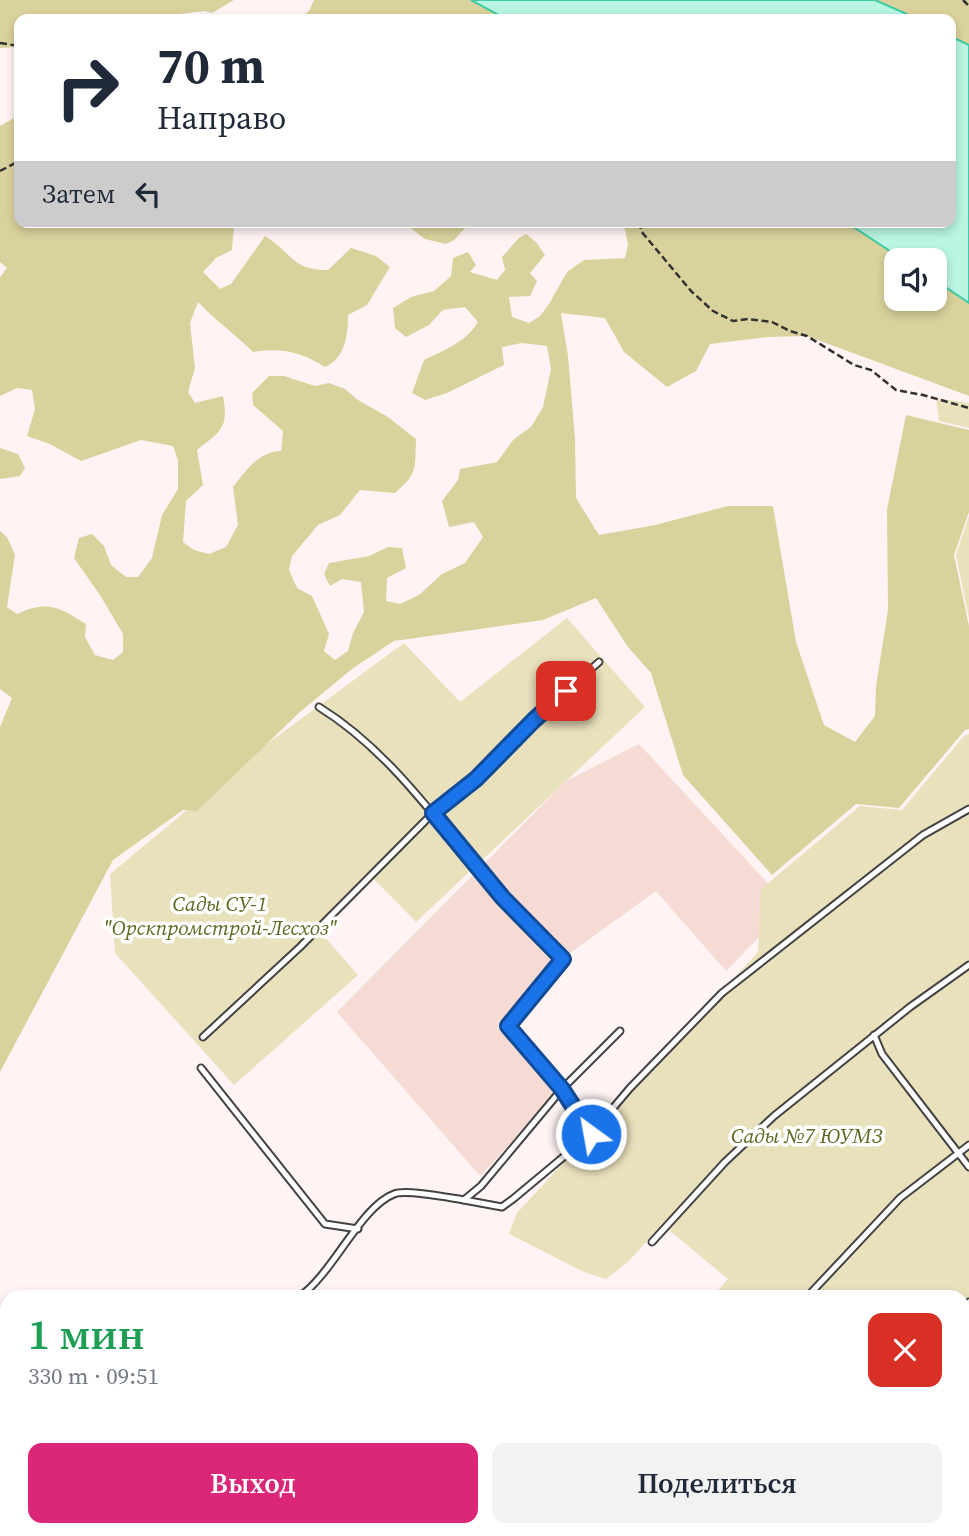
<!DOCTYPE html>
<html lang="ru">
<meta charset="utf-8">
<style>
:root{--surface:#fff;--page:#f2f2f3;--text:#1f2937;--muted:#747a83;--accent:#db2777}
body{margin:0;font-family:"Source Serif 4",serif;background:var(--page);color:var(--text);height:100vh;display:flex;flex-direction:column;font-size:26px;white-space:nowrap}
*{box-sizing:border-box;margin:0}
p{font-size:23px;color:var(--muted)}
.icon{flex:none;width:38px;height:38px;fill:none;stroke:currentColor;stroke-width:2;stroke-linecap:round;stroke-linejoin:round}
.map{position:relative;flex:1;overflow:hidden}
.drawer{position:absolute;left:0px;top:1290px;width:970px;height:247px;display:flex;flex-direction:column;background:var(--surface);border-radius:21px 21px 0 0;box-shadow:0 4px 10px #0003}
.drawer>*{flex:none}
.banner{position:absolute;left:14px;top:14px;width:942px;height:214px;border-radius:14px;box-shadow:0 4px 10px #0003;background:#fff;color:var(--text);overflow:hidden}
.controls{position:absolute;left:884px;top:248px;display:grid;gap:14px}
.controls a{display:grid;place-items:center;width:63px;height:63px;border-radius:14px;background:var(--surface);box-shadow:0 4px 10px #0003;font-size:35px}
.pin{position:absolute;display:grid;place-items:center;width:60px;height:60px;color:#fff;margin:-30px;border-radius:14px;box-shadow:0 4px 10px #0006}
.me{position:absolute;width:77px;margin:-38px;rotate:328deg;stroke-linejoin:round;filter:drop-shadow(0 0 5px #0008)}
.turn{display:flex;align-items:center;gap:24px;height:147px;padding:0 28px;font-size:32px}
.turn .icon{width:91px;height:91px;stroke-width:2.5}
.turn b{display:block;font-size:49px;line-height:60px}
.then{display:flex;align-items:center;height:66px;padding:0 28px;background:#0003;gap:14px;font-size:26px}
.round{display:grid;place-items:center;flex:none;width:74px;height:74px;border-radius:14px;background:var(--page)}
.head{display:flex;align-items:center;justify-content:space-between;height:119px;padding:0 28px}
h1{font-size:42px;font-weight:600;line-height:52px;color:#1e9e55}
.cta{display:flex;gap:14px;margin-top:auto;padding:14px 28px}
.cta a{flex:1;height:80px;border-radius:14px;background:var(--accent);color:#fff;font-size:28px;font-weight:600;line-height:80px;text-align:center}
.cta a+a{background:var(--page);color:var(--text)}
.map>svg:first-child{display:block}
</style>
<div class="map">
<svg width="969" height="1536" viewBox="0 0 969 1536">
<rect width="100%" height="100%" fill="#fff4f3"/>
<polygon fill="#f5dbd3" points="639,744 789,906 726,971 656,891 566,956 506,1019 560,1090 480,1176 337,1012 566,781"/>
<g fill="#e9e0bc">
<polygon points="936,398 969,403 969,428 939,421"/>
<polygon points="969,516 969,619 956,555"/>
<polygon points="567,618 645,707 416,922 374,879 320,932 358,975 234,1085 115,953 110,874 263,747 404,643 460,702"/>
<polygon points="969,734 969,1425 963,1432 962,1297 712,1297 728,1279 662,1224 628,1262 606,1279 584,1272 509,1234 517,1213 758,952 761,889 860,806 902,810 964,736"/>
<polygon points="599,1530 873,1530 866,1536 595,1536 600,1531"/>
</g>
<g fill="#dad29c">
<polygon points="0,0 234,0 212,13 205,11 137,19 19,19 19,47 0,48"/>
<polygon points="314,0 471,0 506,19 298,19 309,11"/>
<polygon points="875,0 969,0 969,45 950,36 950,19 918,19"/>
<path d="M19 115V222H238L234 226 232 250 216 258 203 272 220 289 231 284 265 236C293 253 291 270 328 270L351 248 376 256 390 267 367 305 348 315C348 336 345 358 325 367 302 352 280 347 253 352 235 334 215 320 198 302L190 323 195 368 188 392 195 403 223 396C229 428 221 431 197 450L203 485 186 501 183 542 194 550 209 554 226 547 238 525 233 487C246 470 258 452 281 451L283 431 253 405 252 393 269 376H284L315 386 329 383 345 389 358 400 388 417 416 439C415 467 418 474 395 493L360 490 340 515 318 525 292 556 289 570 297 588 312 596 329 634 324 651 335 660 348 651 353 633 364 612 361 582 342 579 330 586 324 574 329 563 369 556 388 547 402 548 406 568 387 578 386 601 400 604 419 595 442 574 465 563 483 537 474 522 449 527 442 501 458 480 460 469 497 462 514 439 531 427 543 407 551 369 547 346 522 343 502 347 504 365 447 393 425 400 412 393 424 360C446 349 465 343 478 322L465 307 443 310 429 325 406 337 395 328 393 308 411 297 434 291 451 276 453 258 468 252 476 265 470 272 497 280 505 270 502 257 519 238 526 234 537 243 545 255 530 273 537 281 530 296 509 297 512 317 529 323 540 316 549 304 567 272 584 260 625 258 628 245 625 229C604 218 599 230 578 222H846L905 261H896V299H934L935 280 969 303V396L807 336 768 337 710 344 696 371 667 387 624 352 605 318 561 313 568 356 575 438 576 498 599 535 655 525 728 506H773L796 642 824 725 855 742 875 716 876 686 888 610 887 509 906 415 969 430V512L954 555 969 626V729L965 730 899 808 856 804 772 875 683 775 651 673 628 647 596 598 543 620 394 641 352 669 300 712 197 811 183 810 113 860 0 1072V727L12 698 0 689V531L7 537 15 555 7 607 17 614C48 600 59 607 86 624L85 637 95 655 113 660 123 652V634L100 595 74 558 79 538 92 534 104 546 111 565 126 577H138L152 558 162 515 178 489V460L173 446 141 440 81 461 50 444 27 436 35 409 32 390 17 388 0 396V277L7 268 0 262V126Z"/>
<polygon points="403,222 493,222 493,224 469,224 454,240 446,244 425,239"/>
<polygon points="0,448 18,454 25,468 20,476 0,479"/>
<polygon points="0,1399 7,1418 7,1529 4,1536 0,1536"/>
</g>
<g fill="#b8f5e3" stroke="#41cba4" stroke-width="2">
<polygon points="471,0 875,0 918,19 506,19"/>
<polygon points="950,36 969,45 969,303 935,280 934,261 905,261 846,222 950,222"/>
</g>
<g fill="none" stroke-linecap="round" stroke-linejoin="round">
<g stroke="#434343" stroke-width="9">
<g id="service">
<path d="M319 707C395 754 444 832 503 898 522 919 543 939 563 959L508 1026 562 1089 591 1134"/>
<polyline points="874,1035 882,1054 969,1167"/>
<polyline points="203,1037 300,947 433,813 476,779 534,720 599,662"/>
<polyline points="201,1068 325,1224 358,1229"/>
<polyline points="464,1200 502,1207 513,1199 591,1134 630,1088 722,993 923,835 969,809"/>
<polyline points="652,1242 725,1162 774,1116 910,1007 969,965"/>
<path d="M299 1297C333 1274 360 1207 394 1194 406 1189 450 1198 464 1200L481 1186 562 1089 620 1031"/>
<polyline points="807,1297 900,1198 969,1145"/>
<polyline points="962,1309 969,1302"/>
<polyline points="589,1536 596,1530"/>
<polyline points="756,1536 762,1530"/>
</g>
</g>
<g stroke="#212121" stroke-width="21">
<g id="primary">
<polyline points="0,1357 7,1377"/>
<polyline points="60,1530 62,1536"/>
</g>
</g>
<g stroke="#323232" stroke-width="2.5" stroke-dasharray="7 3.5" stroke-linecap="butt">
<polyline points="963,0 969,6"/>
<polyline points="0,43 19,46"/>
<polyline points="0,171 19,161"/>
<polyline points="640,222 641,231 691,291 713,311 733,321 748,319 772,322 790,331 807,336 854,365 871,370 896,390 923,395 969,408"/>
</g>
<use href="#service" stroke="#fff" stroke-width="5"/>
<use href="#primary" stroke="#f5776c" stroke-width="18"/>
</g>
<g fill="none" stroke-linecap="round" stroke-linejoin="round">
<g stroke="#114b97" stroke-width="18">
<polyline id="route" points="566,691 534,720 476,779 433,813 503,898 563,959 508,1026 562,1089 591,1134"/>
</g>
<use href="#route" stroke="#1a73e8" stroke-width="12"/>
</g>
<g text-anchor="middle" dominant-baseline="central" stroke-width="7" stroke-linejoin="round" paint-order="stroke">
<g font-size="21" font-style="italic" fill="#5f6720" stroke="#fff">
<text x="220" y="903">Сады СУ-1<tspan x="220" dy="24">"Орскпромстрой-Лесхоз"</tspan></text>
<text x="807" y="1135">Сады №7 ЮУМЗ</text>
</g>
</g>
</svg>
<div class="controls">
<a><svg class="icon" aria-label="sound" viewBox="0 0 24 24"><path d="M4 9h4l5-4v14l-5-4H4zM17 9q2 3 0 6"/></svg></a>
</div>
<div class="pin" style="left:566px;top:691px;background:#d93025"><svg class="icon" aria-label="arrive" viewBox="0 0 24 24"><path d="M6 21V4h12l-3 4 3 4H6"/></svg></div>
<svg class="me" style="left:591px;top:1134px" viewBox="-20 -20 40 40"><circle r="17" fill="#1a73e8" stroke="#fff" stroke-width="3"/><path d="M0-11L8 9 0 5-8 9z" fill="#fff"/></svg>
<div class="banner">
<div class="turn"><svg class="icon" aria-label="right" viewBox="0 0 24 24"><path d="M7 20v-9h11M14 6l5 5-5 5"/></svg><div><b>70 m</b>Направо</div></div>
<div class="then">Затем<svg class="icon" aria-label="left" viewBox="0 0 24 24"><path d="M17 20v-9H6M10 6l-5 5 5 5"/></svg></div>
</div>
<section class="drawer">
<div class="head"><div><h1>1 мин</h1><p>330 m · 09:51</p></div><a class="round" style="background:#d93025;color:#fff"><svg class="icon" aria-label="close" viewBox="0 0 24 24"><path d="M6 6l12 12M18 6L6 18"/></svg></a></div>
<div class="cta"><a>Выход</a><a>Поделиться</a></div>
</section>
</div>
